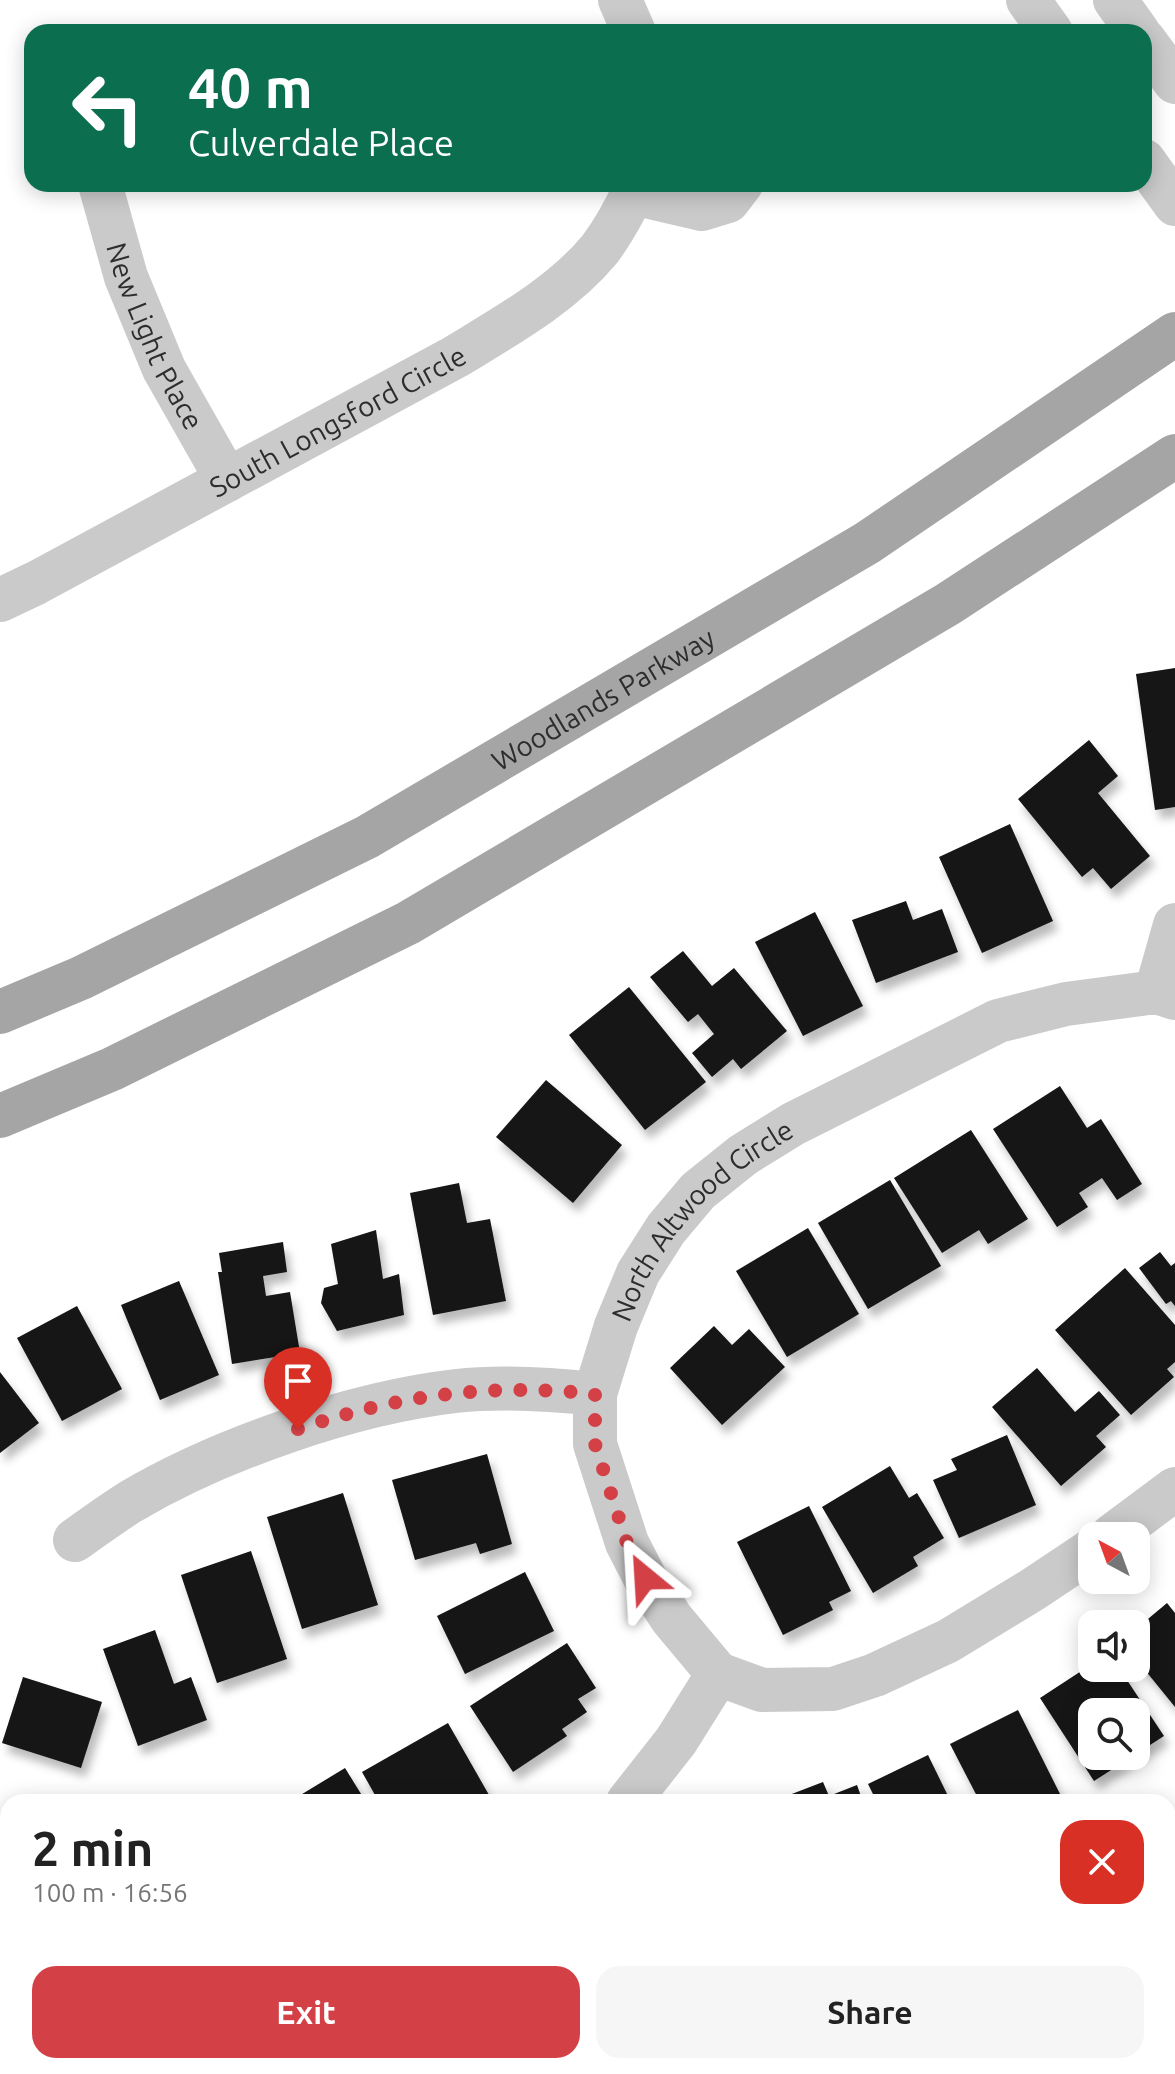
<!DOCTYPE html>
<meta charset="utf-8">
<style>
:root{--surface:#fff;--page:#f6f6f6;--text:#222;--muted:#767676;--accent:#d34147}
body{margin:0;font-family:Ubuntu,sans-serif;background:var(--page);color:var(--text);height:100vh;display:flex;flex-direction:column;font-size:30px;white-space:nowrap}
*{box-sizing:border-box;margin:0}
p{font-size:26px;color:var(--muted)}
.icon{flex:none;width:44px;height:44px;fill:none;stroke:currentColor;stroke-width:2;stroke-linecap:round;stroke-linejoin:round}
.map{position:relative;flex:1;overflow:hidden}
.drawer{position:absolute;left:0px;top:1794px;width:1176px;height:280px;display:flex;flex-direction:column;background:var(--surface);border-radius:24px 24px 0 0;box-shadow:0 4px 20px #0003}
.drawer>*{flex:none}
.top-card{position:absolute;left:24px;top:24px;width:1128px;height:168px;border-radius:24px;box-shadow:0 4px 20px #0003;background:#0b6e4f;color:#fff;overflow:hidden}
.needle{width:52px;rotate:319deg}
.controls{position:absolute;left:1078px;top:1522px;display:grid;gap:16px}
.controls a{display:grid;place-items:center;width:72px;height:72px;border-radius:16px;background:var(--surface);box-shadow:0 4px 20px #0003;font-size:40px}
.pin{position:absolute;display:grid;place-items:center;width:68px;height:68px;color:#fff;margin:-82px -34px;border-radius:50% 50% 50% 0;rotate:-45deg;box-shadow:0 0 8px #0007}
.pin .icon{rotate:45deg}
.me{position:absolute;width:88px;margin:-44px;rotate:333deg;stroke-linejoin:round;filter:drop-shadow(0 0 6px #0008)}
.turn{display:flex;align-items:center;gap:28px;height:168px;padding:0 32px;font-size:36px}
.turn .icon{width:104px;height:104px;stroke-width:2.5}
.turn b{display:block;font-size:56px;line-height:68px}
.round{display:grid;place-items:center;flex:none;width:84px;height:84px;border-radius:24px;background:var(--page)}
.summary{display:flex;align-items:center;justify-content:space-between;height:136px;padding:0 32px}
h1{font-size:48px;font-weight:700;line-height:60px}
.action{display:flex;gap:16px;margin-top:auto;padding:16px 32px}
.action a{flex:1;height:92px;border-radius:24px;background:var(--accent);color:#fff;font-size:32px;font-weight:700;line-height:92px;text-align:center}
.action a+a{background:var(--page);color:var(--text)}
.map>svg:first-child{display:block}
</style>
<div class="map">
<svg width="1175" height="2074" viewBox="0 0 1175 2074">
<defs>
<filter id="shadow"><feDropShadow dx="5" dy="9" stdDeviation="4" flood-color="#0004"/></filter>
</defs>
<rect width="100%" height="100%" fill="#fff"/>
<g fill="#141414" filter="url(#shadow)">
<polygon points="1175,668 1175,807 1155,810 1136,674"/>
<polygon points="1089,740 1118,776 1098,793 1150,856 1111,889 1093,868 1082,877 1018,799"/>
<polygon points="1010,824 1053,921 982,953 939,857"/>
<polygon points="906,901 913,920 942,909 958,952 876,983 852,920"/>
<polygon points="815,912 863,1006 803,1036 755,942"/>
<polygon points="683,951 712,986 734,968 787,1031 741,1069 733,1059 712,1077 692,1053 714,1034 698,1014 688,1022 650,977"/>
<polygon points="629,987 706,1082 645,1130 569,1035"/>
<polygon points="546,1080 622,1145 573,1203 496,1137"/>
<polygon points="1060,1086 1087,1128 1101,1119 1142,1184 1117,1200 1102,1178 1079,1193 1088,1207 1057,1227 993,1129"/>
<polygon points="971,1130 1028,1219 988,1244 979,1230 942,1253 894,1178"/>
<polygon points="890,1180 941,1266 868,1309 818,1223"/>
<polygon points="459,1183 467,1223 490,1219 506,1301 433,1315 410,1193"/>
<polygon points="808,1228 859,1314 787,1357 736,1271"/>
<polygon points="376,1230 383,1279 399,1274 404,1315 337,1331 321,1303 324,1288 338,1284 331,1244"/>
<polygon points="283,1242 287,1272 263,1276 266,1296 290,1292 300,1353 232,1364 218,1272 222,1272 219,1253"/>
<polygon points="1160,1252 1171,1266 1175,1263 1175,1306 1171,1301 1166,1304 1139,1268"/>
<polygon points="1125,1268 1175,1325 1175,1362 1167,1369 1174,1377 1131,1415 1055,1330"/>
<polygon points="179,1281 219,1375 160,1400 121,1305"/>
<polygon points="77,1306 122,1389 62,1421 17,1338"/>
<polygon points="714,1326 732,1345 749,1329 785,1367 722,1425 670,1368"/>
<polygon points="1037,1368 1075,1412 1099,1391 1120,1415 1096,1436 1106,1447 1061,1486 992,1407"/>
<polygon points="0,1372 39,1423 0,1453"/>
<polygon points="1007,1435 1036,1505 959,1538 933,1480 957,1470 951,1459"/>
<polygon points="487,1454 512,1544 480,1554 476,1543 415,1560 392,1480"/>
<polygon points="890,1466 909,1498 917,1493 944,1538 913,1557 918,1566 873,1593 822,1507"/>
<polygon points="343,1493 378,1605 302,1629 267,1517"/>
<polygon points="809,1506 851,1591 829,1602 833,1610 783,1635 737,1542"/>
<polygon points="251,1551 287,1659 217,1683 181,1575"/>
<polygon points="525,1572 554,1631 465,1674 437,1616"/>
<polygon points="1167,1603 1175,1613 1175,1707 1136,1659 1136,1629"/>
<polygon points="155,1630 174,1684 191,1677 207,1720 138,1746 103,1649"/>
<polygon points="567,1643 596,1688 578,1699 587,1712 562,1729 567,1736 513,1772 470,1706"/>
<polygon points="1092,1664 1092,1668 1119,1668 1164,1736 1136,1754 1136,1712 1092,1712 1092,1756 1133,1756 1094,1781 1040,1698"/>
<polygon points="23,1677 102,1702 81,1768 2,1743"/>
<polygon points="1018,1710 1064,1802 980,1802 950,1744"/>
<polygon points="448,1723 493,1802 379,1802 362,1772"/>
<polygon points="928,1755 951,1802 877,1802 868,1784"/>
<polygon points="345,1768 366,1802 289,1802"/>
<polygon points="823,1782 829,1796 857,1785 863,1802 771,1802"/>
<polygon points="1168,1910 1175,1921 1175,1986 1168,1991"/>
<polygon points="0,1994 8,2004 8,2066 30,2066 20,2074 0,2074"/>
<polygon points="409,2066 493,2066 498,2074 404,2074 402,2071"/>
<polygon points="521,2066 581,2066 570,2074 527,2074"/>
<polygon points="816,2066 828,2066 834,2074 804,2074"/>
<polygon points="886,2066 1009,2066 996,2074 877,2074 876,2072"/>
</g>
<g fill="none" stroke-linecap="round" stroke-linejoin="round">
<g stroke="#cacaca" stroke-width="44">
<polyline points="620,0 634,32"/>
<polyline points="1028,0 1051,32"/>
<polyline points="1115,0 1138,32"/>
<polyline points="1144,40 1175,82"/>
<polyline points="1144,161 1175,204"/>
<path id="s1" d="M100 184 126 277 164 369 227 480"/>
<polyline points="633,193 702,209 728,201 741,184"/>
<path id="s2" d="M0 600 36 583 455 357C506 326 562 295 600 249 615 229 627 206 637 184"/>
<polyline points="1156,992 1175,925"/>
<polyline points="1112,1536 1175,1489"/>
<path d="M75 1540C93 1527 111 1514 130 1502 220 1449 352 1403 456 1391 502 1386 549 1389 595 1394"/>
<path id="s3" d="M1092 1550 1032 1590 948 1641 875 1675 833 1689 762 1690 718 1674 672 1619 645 1578 627 1543 595 1444V1394L616 1326 638 1273 666 1229 698 1191 743 1155 793 1124 998 1021 1066 1004 1156 992 1175 998"/>
<polyline points="628,1802 676,1741 718,1674"/>
<polyline points="233,2074 244,2066"/>
</g>
<g stroke="#a5a5a5" stroke-width="44">
<path id="s4" d="M0 1012 81 978 367 837 867 543 1175 334"/>
<polyline points="0,1116 112,1069 408,923 948,604 1175,456"/>
</g>
</g>
<g fill="none" stroke-linecap="round" stroke-linejoin="round">
<path stroke="#d34147" stroke-width="14" stroke-dasharray="0 25.2" d="M298 1429C400 1395 488 1383 595 1394V1444L627 1543 645 1578"/>
</g>
<g text-anchor="middle" dominant-baseline="central" stroke-width="8" stroke-linejoin="round" paint-order="stroke">
<g font-size="28" fill="#2d2d2d" stroke="#fff">
<text stroke="none"><textPath href="#s1" startOffset="162">New Light Place</textPath></text>
<text stroke="none"><textPath href="#s2" startOffset="382">South Longsford Circle</textPath></text>
<text stroke="none"><textPath href="#s4" startOffset="680">Woodlands Parkway</textPath></text>
<text stroke="none"><textPath href="#s3" startOffset="938">North Altwood Circle</textPath></text>
</g>
</g>
</svg>
<div class="controls">
<a><svg class="needle" viewBox="-14 -14 28 28"><path d="M0-13l5 13h-10z" fill="#e53935"/><path d="M0 13l5-13h-10z" fill="#767676"/></svg></a>
<a><svg class="icon" aria-label="sound" viewBox="0 0 24 24"><path d="M4 9h4l5-4v14l-5-4H4zM17 9q2 3 0 6"/></svg></a>
<a><svg class="icon" aria-label="search" viewBox="0 0 24 24"><circle cx="10" cy="10" r="6"/><path d="M15 15l6 6"/></svg></a>
</div>
<div class="pin" style="left:298px;top:1429px;background:#d93025"><svg class="icon" aria-label="arrive" viewBox="0 0 24 24"><path d="M6 21V4h12l-3 4 3 4H6"/></svg></div>
<svg class="me" style="left:645px;top:1578px" viewBox="-20 -20 40 40"><path d="M0-17L14 15 0 8-14 15z" fill="#d34147" stroke="#fff" stroke-width="4"/></svg>
<div class="top-card">
<div class="turn"><svg class="icon" aria-label="left" viewBox="0 0 24 24"><path d="M17 20v-9H6M10 6l-5 5 5 5"/></svg><div><b>40 m</b>Culverdale Place</div></div>
</div>
<section class="drawer">
<div class="summary"><div><h1>2 min</h1><p>100 m · 16:56</p></div><a class="round" style="background:#d93025;color:#fff"><svg class="icon" aria-label="close" viewBox="0 0 24 24"><path d="M6 6l12 12M18 6L6 18"/></svg></a></div>
<div class="action"><a>Exit</a><a>Share</a></div>
</section>
</div>
